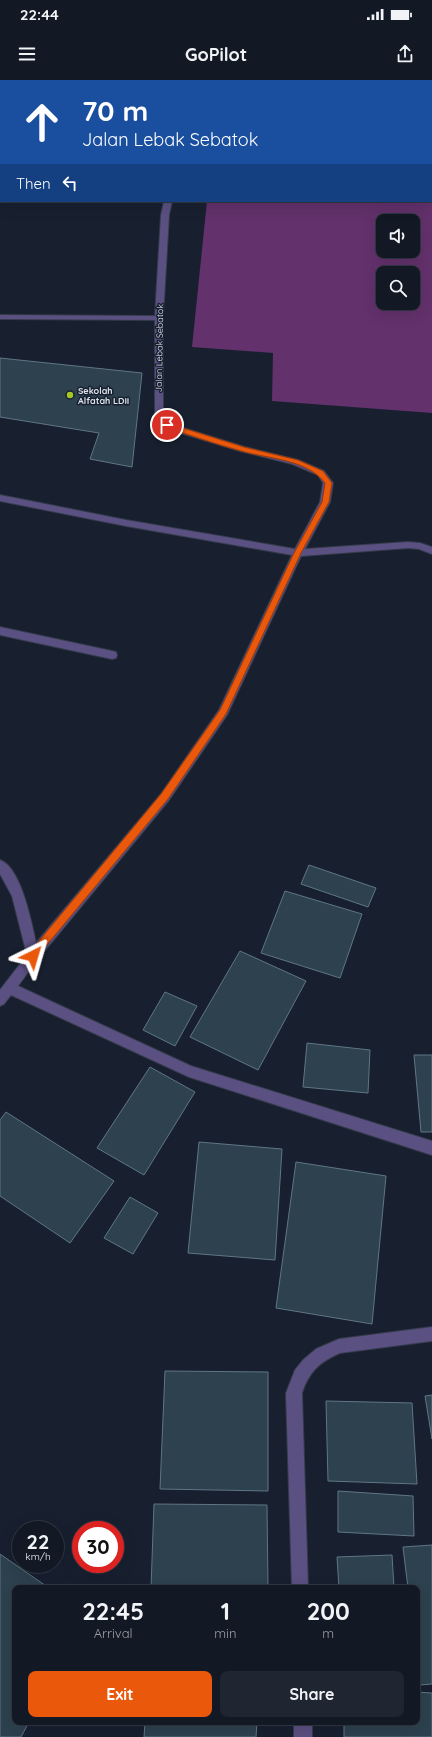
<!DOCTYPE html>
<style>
:root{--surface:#121824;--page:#1f2531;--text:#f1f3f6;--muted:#9ca0a6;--line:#313741;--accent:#ea580c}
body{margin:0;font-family:Quicksand,sans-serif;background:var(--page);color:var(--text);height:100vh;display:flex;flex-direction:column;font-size:15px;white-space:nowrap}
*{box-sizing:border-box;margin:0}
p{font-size:13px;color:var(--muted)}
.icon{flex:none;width:22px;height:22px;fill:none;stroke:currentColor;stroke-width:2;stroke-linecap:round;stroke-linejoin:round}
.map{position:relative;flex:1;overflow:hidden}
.side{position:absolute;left:12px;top:1505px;width:408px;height:140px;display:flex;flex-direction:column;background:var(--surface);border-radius:8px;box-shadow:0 4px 16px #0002,0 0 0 1px var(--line)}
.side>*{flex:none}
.hud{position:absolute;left:0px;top:0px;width:432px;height:122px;box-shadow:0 4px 16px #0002,0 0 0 1px var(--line);background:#1a4fa0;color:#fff;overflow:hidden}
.buttons{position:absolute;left:376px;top:134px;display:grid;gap:8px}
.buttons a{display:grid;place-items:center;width:44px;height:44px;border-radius:8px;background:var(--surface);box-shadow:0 4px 16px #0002,0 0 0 1px var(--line);font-size:20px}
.speed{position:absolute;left:12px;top:1441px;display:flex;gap:8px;font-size:20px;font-weight:700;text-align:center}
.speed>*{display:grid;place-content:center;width:52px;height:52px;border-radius:50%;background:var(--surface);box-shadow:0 4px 16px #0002,0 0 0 1px var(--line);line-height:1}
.speed small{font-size:10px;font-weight:400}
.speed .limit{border:6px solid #d22;background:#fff;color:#111}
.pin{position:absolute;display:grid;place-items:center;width:34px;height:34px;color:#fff;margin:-17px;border:2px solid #fff;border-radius:50%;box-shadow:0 1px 4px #0007}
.me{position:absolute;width:44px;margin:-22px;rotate:40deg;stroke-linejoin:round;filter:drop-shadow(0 0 3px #0008)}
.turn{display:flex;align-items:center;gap:14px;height:84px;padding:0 16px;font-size:18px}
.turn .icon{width:52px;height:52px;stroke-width:2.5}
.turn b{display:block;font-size:28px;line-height:34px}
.then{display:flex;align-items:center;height:38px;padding:0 16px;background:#0003;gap:8px;font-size:15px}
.eta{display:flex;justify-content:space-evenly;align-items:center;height:68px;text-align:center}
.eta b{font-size:24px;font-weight:700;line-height:28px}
.action{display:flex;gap:8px;margin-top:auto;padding:8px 16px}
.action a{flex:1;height:46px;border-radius:8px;background:var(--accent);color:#fff;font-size:16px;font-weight:700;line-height:46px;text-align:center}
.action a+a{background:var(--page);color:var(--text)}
.status{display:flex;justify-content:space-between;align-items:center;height:28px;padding:0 20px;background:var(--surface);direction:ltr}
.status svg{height:11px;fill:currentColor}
header{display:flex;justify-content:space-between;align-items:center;height:52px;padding:0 16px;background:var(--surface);font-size:18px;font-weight:700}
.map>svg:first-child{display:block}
</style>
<div class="status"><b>22:44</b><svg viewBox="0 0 49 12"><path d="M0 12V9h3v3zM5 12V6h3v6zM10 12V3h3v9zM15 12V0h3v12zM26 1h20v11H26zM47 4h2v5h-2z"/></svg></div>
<header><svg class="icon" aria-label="menu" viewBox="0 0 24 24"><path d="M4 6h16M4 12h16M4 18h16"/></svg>GoPilot<svg class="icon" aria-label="share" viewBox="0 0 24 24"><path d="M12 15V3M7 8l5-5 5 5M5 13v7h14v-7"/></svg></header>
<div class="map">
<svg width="432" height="1657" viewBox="0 0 432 1657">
<rect width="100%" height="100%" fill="#182030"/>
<path fill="#63316c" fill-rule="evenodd" d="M353 0H432V333L272 321 273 273 192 267 207 121H431V1ZM383 141H413V171H383ZM383 193H413V223H383Z"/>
<g fill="#2d414e" stroke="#607684">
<polygon points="0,0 136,0 137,1 1,1 1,26"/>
<polygon points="0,278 142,293 132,387 90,379 99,353 0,337"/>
<polygon points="309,785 376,808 368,827 301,804"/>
<polygon points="285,811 362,834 340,898 261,873"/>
<polygon points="240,871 306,901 258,990 190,957"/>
<polygon points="165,912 197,926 175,966 143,950"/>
<polygon points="307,963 370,970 368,1013 303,1007"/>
<polygon points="414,975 432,975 432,1052 421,1052"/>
<polygon points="150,987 195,1012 144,1095 97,1068"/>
<polygon points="6,1032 114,1101 70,1163 0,1116 0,1040"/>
<polygon points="199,1062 282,1069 275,1180 188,1173"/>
<polygon points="296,1082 386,1096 372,1244 276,1228"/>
<polygon points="130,1117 158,1133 133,1174 104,1158"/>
<polygon points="165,1291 268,1292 268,1411 160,1409"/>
<polygon points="432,1315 432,1359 425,1316"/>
<polygon points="326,1321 412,1323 417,1404 328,1401"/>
<polygon points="338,1411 413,1416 414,1456 338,1452"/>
<polygon points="154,1424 267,1425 268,1508 151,1508"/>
<polygon points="432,1465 432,1604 420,1605 417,1579 417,1508 408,1508 403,1467"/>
<polygon points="0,1474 49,1508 15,1508 15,1642 29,1642 21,1657 0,1657"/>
<polygon points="392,1475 394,1508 339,1508 337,1477"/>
<polygon points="417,1612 432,1613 432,1657 344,1657 344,1642 417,1642"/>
<polygon points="145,1642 257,1642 256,1657 144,1657"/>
</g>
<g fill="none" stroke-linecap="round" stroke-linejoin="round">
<g stroke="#343b4b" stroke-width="2">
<polygon id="lane" points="0,547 112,571 116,572 117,575 116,578 112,579 0,555"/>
</g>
<g stroke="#343b4b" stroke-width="2">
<g id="street">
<rect x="148" y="0" width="7" height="1"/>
<path d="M164 121H172L169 135 163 238V338L170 343 180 347 245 367 298 380 324 391 333 403 330 422 305 469 408 462 420 463 432 467V474L419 469 408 468 301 476 227 635 169 720 37 880 18 906 191 986 432 1061V1075L189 997 11 915 4 924 0 926V910L27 875 12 816 0 794V780C21 787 32 844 36 863L161 714 219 630 292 475 126 446 0 421V415L126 440 295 469 320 422 323 403 318 395 292 384 240 371 174 351C167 348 160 345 155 339V240L0 239V235L155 236 161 135Z"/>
<path d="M432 1247V1261L340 1273C319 1282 309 1292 302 1313L308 1508H292L286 1313 295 1290 303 1280 316 1269 339 1259Z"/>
<rect x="294" y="1642" width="18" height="15"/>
</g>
</g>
<use href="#lane" fill="#5b5082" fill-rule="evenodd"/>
<use href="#street" fill="#5b5082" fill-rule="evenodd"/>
</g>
<path fill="#ea580c" stroke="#983908" d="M167 343 244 367 298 380 323 391 332 403 329 422 301 473 226 634 168 719 36 878H29L28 876 29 873 161 714 220 630 294 473 322 422 325 403C307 379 268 379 241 371 215 364 190 355 164 347V344Z"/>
<circle fill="#a4c824" stroke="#182030" stroke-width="1.5" cx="70" cy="315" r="4"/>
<g text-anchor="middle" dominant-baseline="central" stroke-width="3" stroke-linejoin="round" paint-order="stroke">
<g font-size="9" fill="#dde3ef" stroke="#182030">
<text transform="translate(159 268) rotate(-89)">Jalan Lebak Sebatok</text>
</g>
<g font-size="9" font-weight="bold" fill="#dde3ef" stroke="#182030" text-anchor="start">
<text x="78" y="310">Sekolah<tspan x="78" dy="10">Alfatah LDII</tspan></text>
</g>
</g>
</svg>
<div class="buttons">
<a><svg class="icon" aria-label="sound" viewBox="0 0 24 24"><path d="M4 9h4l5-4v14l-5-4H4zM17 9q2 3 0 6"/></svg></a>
<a><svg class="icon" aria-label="search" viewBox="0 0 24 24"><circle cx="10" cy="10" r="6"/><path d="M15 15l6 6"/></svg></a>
</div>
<div class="speed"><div>22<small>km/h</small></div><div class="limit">30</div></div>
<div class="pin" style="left:167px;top:345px;background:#d93025"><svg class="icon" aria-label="arrive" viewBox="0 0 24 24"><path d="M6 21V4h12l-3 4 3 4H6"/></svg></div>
<svg class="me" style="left:33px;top:876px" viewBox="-20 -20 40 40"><path d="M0-17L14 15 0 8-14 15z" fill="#ea580c" stroke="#fff" stroke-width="4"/></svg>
<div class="hud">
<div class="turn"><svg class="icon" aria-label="ahead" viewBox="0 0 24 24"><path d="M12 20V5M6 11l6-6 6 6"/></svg><div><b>70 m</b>Jalan Lebak Sebatok</div></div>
<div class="then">Then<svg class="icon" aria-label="left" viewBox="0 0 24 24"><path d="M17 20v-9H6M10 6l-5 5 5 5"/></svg></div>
</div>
<section class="side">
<div class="eta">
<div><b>22:45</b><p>Arrival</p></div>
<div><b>1</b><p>min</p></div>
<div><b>200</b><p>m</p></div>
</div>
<div class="action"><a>Exit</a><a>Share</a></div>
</section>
</div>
